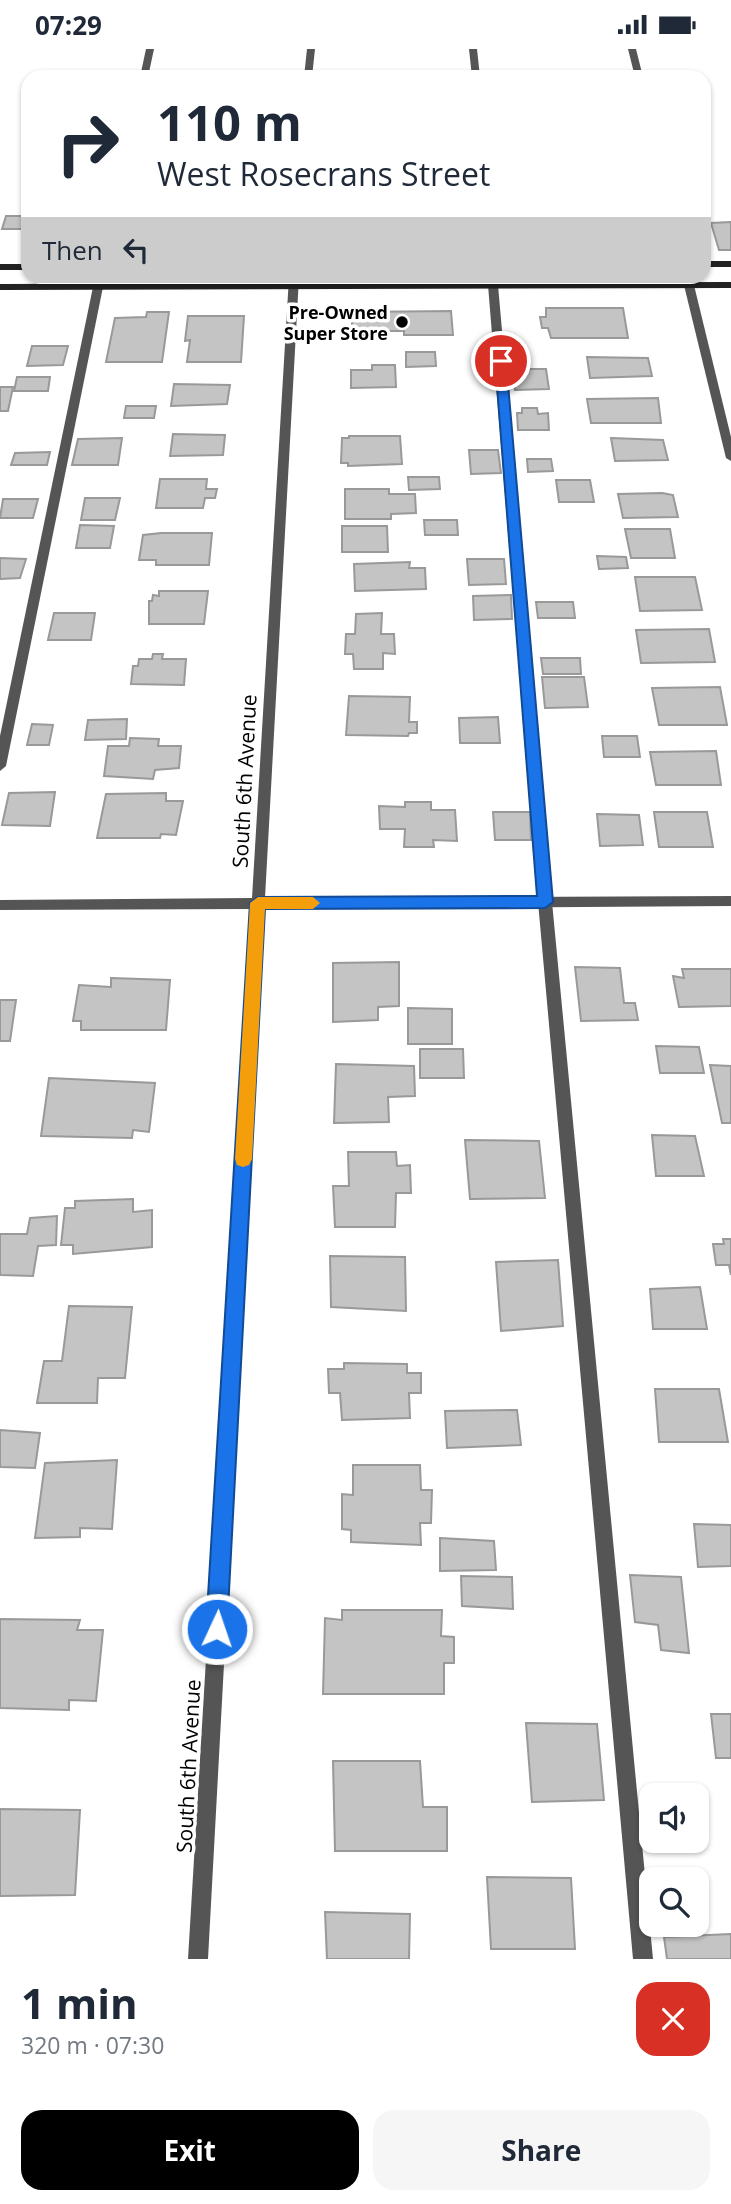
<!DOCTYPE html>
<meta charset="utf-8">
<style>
:root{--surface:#fff;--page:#f6f6f7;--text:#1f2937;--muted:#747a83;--accent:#000}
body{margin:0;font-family:"Open Sans",sans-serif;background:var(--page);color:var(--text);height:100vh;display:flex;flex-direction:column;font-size:26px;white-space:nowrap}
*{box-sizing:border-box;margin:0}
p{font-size:23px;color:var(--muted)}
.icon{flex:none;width:38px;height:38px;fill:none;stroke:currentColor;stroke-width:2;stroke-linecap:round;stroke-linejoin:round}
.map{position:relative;height:1910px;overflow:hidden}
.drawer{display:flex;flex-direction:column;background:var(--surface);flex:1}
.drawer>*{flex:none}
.hud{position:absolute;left:21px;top:21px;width:690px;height:214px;border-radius:21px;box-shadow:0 2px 5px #0004;background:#fff;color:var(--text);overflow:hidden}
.controls{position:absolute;left:639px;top:1734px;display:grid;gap:14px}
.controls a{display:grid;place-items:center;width:70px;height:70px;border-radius:14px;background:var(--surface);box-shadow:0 2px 5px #0004;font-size:35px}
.pin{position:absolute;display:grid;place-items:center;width:60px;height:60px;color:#fff;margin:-30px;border:4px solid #fff;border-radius:50%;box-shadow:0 2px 7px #0007}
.me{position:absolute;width:77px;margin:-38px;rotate:3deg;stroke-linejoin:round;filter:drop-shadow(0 0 5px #0008)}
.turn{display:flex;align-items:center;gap:24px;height:147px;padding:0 21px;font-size:32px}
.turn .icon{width:91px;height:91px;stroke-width:2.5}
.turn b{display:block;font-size:49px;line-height:60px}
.then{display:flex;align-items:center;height:66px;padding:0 21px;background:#0003;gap:14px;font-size:26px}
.round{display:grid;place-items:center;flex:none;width:74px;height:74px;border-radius:21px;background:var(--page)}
.head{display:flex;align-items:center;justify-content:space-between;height:119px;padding:0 21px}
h1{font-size:42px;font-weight:700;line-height:52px}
.cta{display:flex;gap:14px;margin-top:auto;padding:14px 21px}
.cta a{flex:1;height:80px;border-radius:21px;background:var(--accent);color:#fff;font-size:28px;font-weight:700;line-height:80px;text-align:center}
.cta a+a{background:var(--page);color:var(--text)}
.status{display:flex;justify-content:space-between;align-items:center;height:49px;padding:0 35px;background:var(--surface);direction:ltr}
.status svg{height:19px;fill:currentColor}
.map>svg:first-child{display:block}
</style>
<div class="status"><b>07:29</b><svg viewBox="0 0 49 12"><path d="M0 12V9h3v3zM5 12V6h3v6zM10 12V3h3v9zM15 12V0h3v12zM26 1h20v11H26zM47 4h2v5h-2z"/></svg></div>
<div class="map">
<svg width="731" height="1910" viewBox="0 0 731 1910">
<rect width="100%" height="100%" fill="#fff"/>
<g fill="#c4c4c4" stroke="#999" stroke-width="2">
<polygon points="6,167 28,167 28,180 2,180"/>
<polygon points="731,173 731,201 719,201 711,174"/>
<polygon points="546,259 623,259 628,289 551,289 548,279 542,279 540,268 546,268"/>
<polygon points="451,262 453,286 404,286 404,282 389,282 389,286 352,286 352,263"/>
<polygon points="147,263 169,263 162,313 106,313 115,269 146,268"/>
<polygon points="188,267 244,267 241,313 187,313 190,291 185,292"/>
<polygon points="32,297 68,297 63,316 27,317"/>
<polygon points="406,303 435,303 436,317 406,318"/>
<polygon points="587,308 648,309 652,327 590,329"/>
<polygon points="372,316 395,316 396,338 351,339 351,321 372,321"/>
<polygon points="513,320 546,320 549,340 515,341"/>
<polygon points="17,328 50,328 48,342 14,342"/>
<polygon points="174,335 230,336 227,355 171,357"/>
<polygon points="0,338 13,338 8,362 0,362"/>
<polygon points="658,349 661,374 591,374 587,350"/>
<polygon points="126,357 156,357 154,369 124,369"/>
<polygon points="522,359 537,359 538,365 548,364 549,381 518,381 517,364 522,364"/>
<polygon points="173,385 225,386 223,406 170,407"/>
<polygon points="349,387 400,387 402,415 348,417 348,414 341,414 342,389 349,389"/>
<polygon points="122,389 118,416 72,416 78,390"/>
<polygon points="611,389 663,391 668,411 615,412"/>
<polygon points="469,401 498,401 501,424 471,425"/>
<polygon points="50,403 47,416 11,416 15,404"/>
<polygon points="527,410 551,410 553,422 528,423"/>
<polygon points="408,428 439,428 440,440 409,441"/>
<polygon points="160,430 207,430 206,440 217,440 215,449 205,449 203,459 156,459"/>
<polygon points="556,431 590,431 594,453 559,453"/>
<polygon points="345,440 389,440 389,445 415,445 416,464 391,465 391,470 345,470"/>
<polygon points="662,444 673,446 678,468 623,469 618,445"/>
<polygon points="85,449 120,449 115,471 81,471"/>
<polygon points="3,450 38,450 33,469 0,469"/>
<polygon points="424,471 457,471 458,486 425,486"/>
<polygon points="80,476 114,477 110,499 76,499"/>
<polygon points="342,477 387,477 388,503 342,503"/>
<polygon points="625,480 670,480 675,509 631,509"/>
<polygon points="161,484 212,484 209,516 156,516 156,511 139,511 143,486"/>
<polygon points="597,507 626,508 628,519 599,520"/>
<polygon points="0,509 26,510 20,529 0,530"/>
<polygon points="467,510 504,510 506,535 469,536"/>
<polygon points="410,513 409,519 425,519 426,540 355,542 354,515"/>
<polygon points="635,528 695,528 702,561 640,562"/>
<polygon points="159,542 208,542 204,575 149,575 149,552 152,552 153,546 159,547"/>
<polygon points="511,546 512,570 474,571 473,547"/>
<polygon points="536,553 573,553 575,569 538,569"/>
<polygon points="54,564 95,564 91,591 48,591"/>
<polygon points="382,564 381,585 394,585 395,605 383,604 383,620 354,620 353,605 345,605 346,585 355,585 356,565"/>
<polygon points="709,580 715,613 641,614 636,581"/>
<polygon points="153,605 163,605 162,610 186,610 184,636 131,635 133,617 138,617 139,610 152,610"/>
<polygon points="541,609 580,609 581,625 543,625"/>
<polygon points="542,628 584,628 588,658 545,659"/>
<polygon points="720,638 727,676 659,676 652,639"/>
<polygon points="349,647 410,648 409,673 417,673 417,684 409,684 408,687 346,686"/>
<polygon points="498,668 500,694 460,694 459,669"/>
<polygon points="127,670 126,690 85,691 88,671"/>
<polygon points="32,675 53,676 49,696 27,696"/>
<polygon points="602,687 637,687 640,708 604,708"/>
<polygon points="130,689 159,690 158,697 181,697 179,719 155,721 153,730 104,727 108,697 129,697"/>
<polygon points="716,702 721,736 656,736 650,703"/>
<polygon points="55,743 50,777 2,776 9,744"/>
<polygon points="166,744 166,752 183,752 176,786 161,785 160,789 97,789 106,745"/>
<polygon points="405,753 431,753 431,761 455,761 457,792 433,791 434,798 404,798 405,780 380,780 379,757 405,758"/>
<polygon points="493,763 530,763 531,791 495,791"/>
<polygon points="654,763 707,763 713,798 659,798"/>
<polygon points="597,765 639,766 643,796 600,797"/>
<polygon points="399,913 399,957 378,958 378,971 333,973 333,914"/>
<polygon points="575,918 620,919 624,954 635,954 638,971 581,972"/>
<polygon points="682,920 731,920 731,957 679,958 673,927 684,929"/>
<polygon points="111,929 170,931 166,981 81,981 81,972 73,972 79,936 111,938"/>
<polygon points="0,951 16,951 10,992 0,992"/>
<polygon points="408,959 452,960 452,995 408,995"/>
<polygon points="656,997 699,998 704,1024 660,1024"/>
<polygon points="420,1000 463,1000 464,1029 420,1029"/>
<polygon points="336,1015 414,1017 415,1047 388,1048 389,1073 334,1074"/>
<polygon points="710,1016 731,1017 731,1074 722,1074"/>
<polygon points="49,1029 155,1034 149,1083 133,1081 132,1089 41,1087"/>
<polygon points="652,1086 695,1087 704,1127 656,1127"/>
<polygon points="465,1091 539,1092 545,1149 470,1150"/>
<polygon points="348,1103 396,1103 397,1117 410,1116 411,1144 396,1144 395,1178 335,1178 333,1137 349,1137"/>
<polygon points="133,1150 133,1163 152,1161 152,1198 73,1205 73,1196 61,1196 65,1159 75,1159 75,1152"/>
<polygon points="57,1167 56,1196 38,1197 33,1227 0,1226 0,1185 27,1185 30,1169"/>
<polygon points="723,1190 731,1190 731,1226 729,1216 716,1216 713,1195 724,1195"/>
<polygon points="330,1207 405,1208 406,1262 331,1258"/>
<polygon points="558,1211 563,1277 501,1282 496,1213"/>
<polygon points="700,1238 707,1280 653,1280 650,1240"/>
<polygon points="69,1257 132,1258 125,1329 98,1329 97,1354 37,1354 44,1312 62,1312"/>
<polygon points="344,1314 407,1315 407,1324 421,1324 421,1344 409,1344 410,1369 342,1371 340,1344 329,1344 328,1320 344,1320"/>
<polygon points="655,1340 719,1340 728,1393 659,1393"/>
<polygon points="517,1361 521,1396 447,1399 445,1362"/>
<polygon points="0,1381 40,1384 35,1419 0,1418"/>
<polygon points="117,1411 112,1480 80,1479 80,1488 35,1489 45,1414"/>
<polygon points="353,1416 420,1416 421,1441 432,1441 431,1474 420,1474 421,1496 351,1493 351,1481 342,1480 342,1445 353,1446"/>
<polygon points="694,1475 731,1476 731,1517 698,1518"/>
<polygon points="440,1489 494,1492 496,1521 440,1522"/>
<polygon points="630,1526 681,1528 689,1604 661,1601 658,1576 635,1573"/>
<polygon points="461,1527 512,1528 513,1560 462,1557"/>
<polygon points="342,1561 442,1561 441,1587 454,1588 454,1614 444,1614 444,1645 323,1645 325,1569 342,1571"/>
<polygon points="0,1570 80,1571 77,1581 103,1581 96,1652 69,1651 69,1661 0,1659"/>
<polygon points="711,1665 731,1665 731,1709 716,1709"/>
<polygon points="526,1674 597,1675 604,1751 532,1753"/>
<polygon points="333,1712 420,1712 423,1758 447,1758 447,1802 335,1802"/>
<polygon points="0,1760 80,1761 75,1846 0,1847"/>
<polygon points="487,1828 571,1829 575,1900 491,1900"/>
<polygon points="325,1863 410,1865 409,1910 327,1910"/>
<polygon points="731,1885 731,1910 667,1910 664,1888"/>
</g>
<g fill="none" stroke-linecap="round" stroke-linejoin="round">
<g fill="#555" fill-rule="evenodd">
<polygon points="146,0 154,0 148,28 140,28"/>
<polygon points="469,0 477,0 480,28 472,28"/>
<polygon points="493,233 498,236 552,853 653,1910 633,1910 538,853 488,236"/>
<polygon points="98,235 103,238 6,717 0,722 0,687 93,238"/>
</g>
<g fill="#555" fill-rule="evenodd">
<polygon points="307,0 315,0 312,28 304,28"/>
<polygon points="628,0 636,0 643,28 635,28"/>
<polygon points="289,228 299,228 265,849 731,847 731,857 265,860 208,1910 188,1910 251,860 0,861 0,851 252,849"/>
<polygon points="682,228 692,228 731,388 731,412 726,409"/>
</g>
<g fill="#222" fill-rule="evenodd">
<rect x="704" y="212" width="27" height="6"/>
<rect x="0" y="215" width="28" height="6"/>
<polygon points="731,233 731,239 0,241 0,235"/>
</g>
</g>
<polygon fill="#1a73e8" stroke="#114b97" stroke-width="2" points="501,309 506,312 553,853 545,859 265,860 227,1580 224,1588 217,1591 209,1588 206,1580 250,854 258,848 537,847 495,312"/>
<polygon fill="#f59e0b" points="258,848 313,848 320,854 313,860 265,860 252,1110 249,1116 243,1118 237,1116 235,1110 250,854"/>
<circle fill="#000" stroke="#fff" stroke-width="2.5" cx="402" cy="273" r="7"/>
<g text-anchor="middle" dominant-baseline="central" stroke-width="7" stroke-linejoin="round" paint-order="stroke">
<g font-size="18" font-weight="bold" fill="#000" stroke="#fff" text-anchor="end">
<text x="388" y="263">Pre-Owned<tspan x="388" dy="21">Super Store</tspan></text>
</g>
<g font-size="21" fill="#000" stroke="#fff">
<text transform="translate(244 732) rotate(-87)">South 6th Avenue</text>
<text transform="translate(188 1717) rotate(-87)">South 6th Avenue</text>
</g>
</g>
</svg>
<div class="controls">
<a><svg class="icon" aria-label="sound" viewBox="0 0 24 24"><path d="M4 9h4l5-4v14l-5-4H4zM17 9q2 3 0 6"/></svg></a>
<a><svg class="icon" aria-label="search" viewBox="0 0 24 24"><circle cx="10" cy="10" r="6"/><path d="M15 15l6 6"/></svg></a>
</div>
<div class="pin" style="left:501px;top:312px;background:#d93025"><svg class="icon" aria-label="arrive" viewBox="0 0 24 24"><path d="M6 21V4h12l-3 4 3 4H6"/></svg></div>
<svg class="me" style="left:217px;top:1580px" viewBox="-20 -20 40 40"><circle r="17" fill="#1a73e8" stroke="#fff" stroke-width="3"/><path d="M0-11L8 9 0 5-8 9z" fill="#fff"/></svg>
<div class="hud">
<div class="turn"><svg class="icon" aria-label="right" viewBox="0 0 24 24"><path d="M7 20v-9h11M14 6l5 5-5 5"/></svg><div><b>110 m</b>West Rosecrans Street</div></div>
<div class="then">Then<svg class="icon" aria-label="left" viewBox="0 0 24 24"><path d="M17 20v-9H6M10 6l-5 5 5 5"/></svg></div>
</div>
</div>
<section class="drawer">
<div class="head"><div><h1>1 min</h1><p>320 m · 07:30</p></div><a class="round" style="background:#d93025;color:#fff"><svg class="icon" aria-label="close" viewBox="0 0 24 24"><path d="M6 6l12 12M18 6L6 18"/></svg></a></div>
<div class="cta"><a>Exit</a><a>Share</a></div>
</section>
